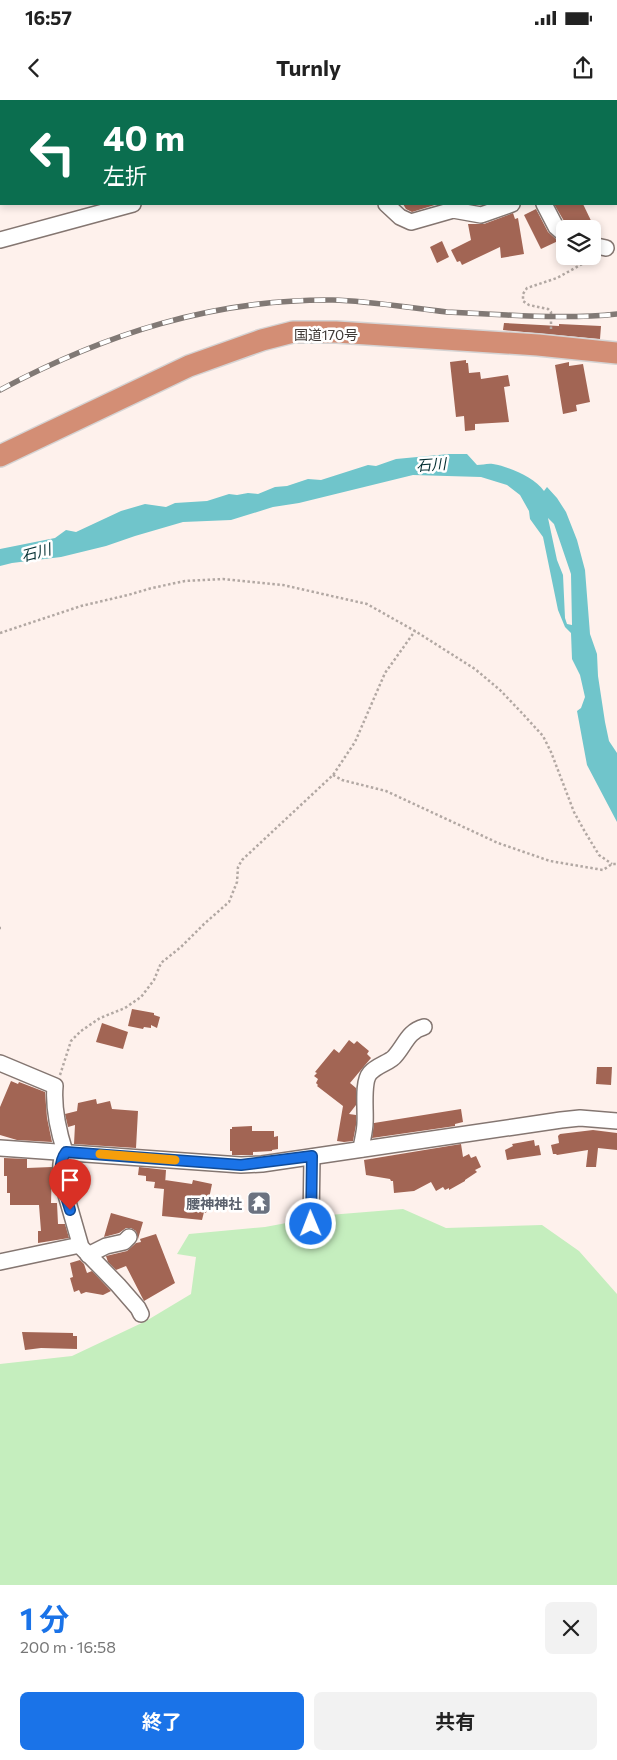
<!DOCTYPE html>
<html lang="ja">
<meta charset="utf-8">
<style>
:root{--surface:#fff;--page:#f2f2f2;--text:#222;--muted:#767676;--accent:#1a73e8}
body{margin:0;font-family:Commissioner,"Noto Sans JP",sans-serif;background:var(--page);color:var(--text);height:100vh;display:flex;flex-direction:column;font-size:19px;white-space:nowrap}
*{box-sizing:border-box;margin:0}
p{font-size:16px;color:var(--muted)}
.icon{flex:none;width:28px;height:28px;fill:none;stroke:currentColor;stroke-width:2;stroke-linecap:round;stroke-linejoin:round}
.map{position:relative;height:1485px;overflow:hidden}
.details{display:flex;flex-direction:column;background:var(--surface);flex:1}
.details>*{flex:none}
.guide{position:absolute;left:0px;top:0px;width:618px;height:105px;box-shadow:0 2px 8px #0003;background:#0b6e4f;color:#fff;overflow:hidden}
.fabs{position:absolute;left:556px;top:120px;display:grid;gap:10px}
.fabs a{display:grid;place-items:center;width:45px;height:45px;border-radius:8px;background:var(--surface);box-shadow:0 2px 8px #0003;font-size:25px}
.pin{position:absolute;display:grid;place-items:center;width:42px;height:42px;color:#fff;margin:-51px -21px;border-radius:50% 50% 50% 0;rotate:-45deg;box-shadow:0 0 5px #0007}
.pin .icon{rotate:45deg}
.me{position:absolute;width:55px;margin:-28px;rotate:359deg;stroke-linejoin:round;filter:drop-shadow(0 0 4px #0008)}
.turn{display:flex;align-items:center;gap:18px;height:105px;padding:0 20px;font-size:22px}
.turn .icon{width:65px;height:65px;stroke-width:2.5}
.turn b{display:block;font-size:35px;line-height:42px}
.round{display:grid;place-items:center;flex:none;width:52px;height:52px;border-radius:8px;background:var(--page)}
.summary{display:flex;align-items:center;justify-content:space-between;height:85px;padding:0 20px}
h1{font-size:30px;font-weight:700;line-height:38px;color:var(--accent)}
.action{display:flex;gap:10px;margin-top:auto;padding:10px 20px}
.action a{flex:1;height:58px;border-radius:8px;background:var(--accent);color:#fff;font-size:20px;font-weight:700;line-height:58px;text-align:center}
.action a+a{background:var(--page);color:var(--text)}
.status{display:flex;justify-content:space-between;align-items:center;height:35px;padding:0 25px;background:var(--surface);direction:ltr}
.status svg{height:14px;fill:currentColor}
header{display:flex;justify-content:space-between;align-items:center;height:65px;padding:0 20px;background:var(--surface);font-size:22px;font-weight:700}
.map>svg:first-child{display:block}
</style>
<div class="status"><b>16:57</b><svg viewBox="0 0 49 12"><path d="M0 12V9h3v3zM5 12V6h3v6zM10 12V3h3v9zM15 12V0h3v12zM26 1h20v11H26zM47 4h2v5h-2z"/></svg></div>
<header><svg class="icon" aria-label="back" viewBox="0 0 24 24"><path d="M15 5l-7 7 7 7"/></svg>Turnly<svg class="icon" aria-label="share" viewBox="0 0 24 24"><path d="M12 15V3M7 8l5-5 5 5M5 13v7h14v-7"/></svg></header>
<div class="map">
<svg width="617" height="1485" viewBox="0 0 617 1485">
<rect width="100%" height="100%" fill="#fef1ec"/>
<polygon fill="#c5eebe" points="403,1109 446,1128 542,1125 579,1151 617,1194 617,1485 0,1485 0,1264 72,1256 146,1221 191,1194 196,1157 177,1154 189,1134 265,1127 329,1115"/>
<path fill="#70c5cb" fill-rule="evenodd" d="M449 354H467L477 365C482 365 488 363 493 364 510 367 534 377 544 391L547 387 557 398 566 412 577 440 585 470 590 534 597 554 598 576 605 622 609 641 617 653V722L587 665 577 611 581 608 585 597 580 575 572 559 571 533 565 527 558 510 543 437 530 419 529 411 520 395 507 385 481 377 413 375 299 403 273 407 231 420 183 422 135 436 106 446 61 457 12 463 0 466V449L55 438 66 430 76 432 121 411 145 404 166 407 175 403 207 401 229 394 237 395 248 393 258 394 275 387 287 386 308 379 321 380 368 365 376 366 396 359ZM548 418 554 424 571 474 572 525 567 524 565 518 563 475 557 460Z"/>
<g fill="#a26554">
<polygon points="403,104 438,104 412,112 406,109"/>
<polygon points="554,104 583,104 595,129 572,129 564,121"/>
<polygon points="536,109 548,132 558,141 541,149 524,115"/>
<polygon points="513,113 515,119 518,118 524,154 501,158 500,147 462,165 460,161 457,162 451,150 471,140 468,124 484,124"/>
<polygon points="442,141 449,157 437,163 430,147"/>
<polygon points="504,223 559,226 559,224 601,226 600,239 503,230"/>
<polygon points="466,260 466,263 468,263 469,273 480,272 481,279 508,275 510,286 504,287 509,322 475,324 475,330 465,331 464,316 456,317 450,262"/>
<polygon points="569,262 569,266 583,264 590,302 576,305 577,311 563,314 555,265"/>
<polygon points="132,909 154,913 154,915 160,917 157,928 151,925 151,928 144,927 143,929 128,926"/>
<polygon points="102,923 128,932 123,949 96,942"/>
<polygon points="349,940 354,944 357,941 369,951 367,954 371,958 350,983 356,988 356,1005 349,1014 356,1015 356,1025 353,1041 344,1042 337,1041 343,1006 317,986 318,985 316,983 318,979 314,976 317,973 315,972 334,949 339,953"/>
<polygon points="597,967 612,967 611,985 596,984"/>
<polygon points="11,981 18,984 19,982 45,992 47,1018 52,1042 17,1040 0,1035 0,1007"/>
<polygon points="96,999 97,1004 110,1001 112,1009 138,1011 136,1048 74,1044 75,1025 68,1027 65,1014 77,1011 78,1003"/>
<polygon points="461,1009 463,1022 455,1024 455,1026 372,1038 374,1023"/>
<polygon points="252,1026 252,1031 274,1031 274,1037 278,1036 278,1049 272,1050 272,1051 253,1052 253,1055 232,1055 232,1051 230,1051 230,1029 232,1029 232,1027"/>
<polygon points="593,1030 617,1033 617,1050 598,1048 596,1067 586,1067 588,1050 557,1055 556,1054 553,1054 551,1045 559,1043 558,1036 560,1034"/>
<polygon points="534,1040 535,1046 539,1045 541,1055 507,1060 505,1050 513,1046 512,1044"/>
<polygon points="461,1044 463,1057 469,1054 471,1058 476,1056 481,1067 475,1070 477,1072 465,1080 465,1081 449,1090 449,1088 445,1090 443,1087 436,1091 431,1082 414,1091 394,1093 393,1081 391,1081 390,1079 366,1075 364,1060"/>
<polygon points="4,1058 27,1059 27,1068 52,1067 51,1103 57,1103 58,1124 65,1124 69,1138 38,1143 38,1131 41,1131 39,1105 10,1105 10,1093 7,1093 7,1076 4,1076"/>
<polygon points="139,1067 166,1070 165,1085 165,1080 192,1084 193,1080 212,1084 206,1113 204,1112 202,1120 162,1116 164,1089 154,1088 155,1082 146,1081 146,1076 138,1075"/>
<polygon points="111,1113 143,1122 138,1139 136,1131 131,1128 126,1128 119,1133 104,1137"/>
<polygon points="156,1134 175,1183 144,1201 126,1166 116,1170 108,1162 106,1156 127,1151 136,1143 141,1142 140,1139"/>
<polygon points="80,1160 84,1164 87,1173 92,1171 111,1191 103,1195 86,1192 81,1194 79,1190 74,1192 70,1178 73,1177 70,1163"/>
<polygon points="22,1232 73,1233 73,1236 77,1236 77,1249 41,1248 25,1250"/>
</g>
<g fill="none" stroke-linecap="round" stroke-linejoin="round">
<g stroke="#847671" stroke-width="18">
<g id="minor">
<polyline points="417,0 417,1"/>
<polyline points="163,1 166,0"/>
<polyline points="294,1 295,0"/>
<polyline points="458,1 461,0"/>
<polyline points="0,55 1,55"/>
<polyline points="616,55 617,55"/>
<polyline points="616,91 617,93"/>
<polyline points="386,104 400,117 411,122 453,110 481,115 512,104"/>
<polyline points="544,104 556,127 565,135"/>
<polyline points="0,140 133,104"/>
<polyline points="592,145 606,148"/>
<path d="M0 963 55 986C53 1008 58 1030 65 1052 59 1061 61 1071 62 1081L81 1147 118 1185 138 1208 141 1214"/>
<polyline points="0,1048 241,1065 262,1064 561,1020 580,1018 617,1021"/>
<path d="M361 1049C362 1041 365 1031 365 1023 366 1010 362 982 370 973 377 965 391 962 395 956 405 945 408 931 424 927"/>
<polyline points="311,1124 312,1057"/>
<polyline points="88,1155 106,1146 124,1142 129,1137"/>
<polyline points="0,1162 80,1145"/>
</g>
</g>
<g stroke="#d5d3d3" stroke-width="24">
<polyline id="highway" points="0,356 189,266 262,240 293,232 336,232 538,245 617,253"/>
</g>
<g stroke="#b2a8a3" stroke-width="2.5" stroke-dasharray="2.5 2.5" stroke-linecap="butt">
<polyline points="551,229 551,212 548,209 529,205 523,201 523,194 527,188 557,178 593,158"/>
<polyline points="0,533 81,506 128,495 152,488 185,481 223,479 283,485 367,504 415,531 475,569 500,590 521,612 543,636 551,652 574,712 585,732 599,755 612,764"/>
<polyline points="333,675 342,680 386,691 498,743 550,761 603,770 612,764 617,764"/>
<polyline points="0,828 1,828"/>
<polyline points="60,975 71,941 81,931 100,918 125,908 141,897 154,880 161,863 181,847 204,824 229,802 237,782 238,767 242,760 333,675 355,642 385,573 415,531"/>
</g>
<use href="#minor" stroke="#fff" stroke-width="15"/>
<use href="#highway" stroke="#d38e75" stroke-width="21"/>
<g stroke="#817975" stroke-width="5.5">
<path id="rail" d="M0 290C105 234 213 199 333 200 371 201 409 208 447 212 467 213 487 214 507 215 544 217 580 218 617 214"/>
</g>
<use href="#rail" stroke="#fff" stroke-width="4" stroke-dasharray="11" stroke-linecap="butt"/>
</g>
<g fill="none" stroke-linecap="round" stroke-linejoin="round">
<g stroke="#114b97" stroke-width="12">
<path id="route" d="M70 1110C65 1092 54 1068 66 1052L241 1065 312 1056 311 1124"/>
</g>
<use href="#route" stroke="#1a73e8" stroke-width="9"/>
<polyline stroke="#f59e0b" stroke-width="9" points="100,1054 175,1060"/>
</g>
<defs>
<g id="temple-square" transform="scale(1.25)"><rect x="-9" y="-9" width="18" height="18" rx="4" fill="#6b7280" stroke="#fff"/><path d="M0-6L5-2H3V0L6.5 2.5H4V6H1.5V3h-3V6H-4V2.5H-6.5L-3 0V-2H-5Z" fill="#fff"/></g>
</defs>
<g fill-rule="evenodd">
<use href="#temple-square" x="259" y="1103"/>
</g>
<g text-anchor="middle" dominant-baseline="central" stroke-width="5" stroke-linejoin="round" paint-order="stroke">
<g font-size="14" fill="#3f3936" stroke="#fff">
<text x="326" y="234">国道170号</text>
</g>
<g font-size="14" font-weight="bold" fill="#5b616d" stroke="#fff" text-anchor="end">
<text x="242" y="1103">腰神神社</text>
</g>
<g font-size="15" font-style="italic" fill="#032f32" stroke="#fff">
<text transform="translate(431 364) rotate(-4)">石川</text>
<text transform="translate(36 452) rotate(-15)">石川</text>
</g>
</g>
</svg>
<div class="fabs">
<a><svg class="icon" aria-label="layers" viewBox="0 0 24 24"><path d="M12 4l9 5-9 5-9-5zM3 14l9 5 9-5"/></svg></a>
</div>
<div class="pin" style="left:70px;top:1110px;background:#d93025"><svg class="icon" aria-label="arrive" viewBox="0 0 24 24"><path d="M6 21V4h12l-3 4 3 4H6"/></svg></div>
<svg class="me" style="left:311px;top:1124px" viewBox="-20 -20 40 40"><circle r="17" fill="#1a73e8" stroke="#fff" stroke-width="3"/><path d="M0-11L8 9 0 5-8 9z" fill="#fff"/></svg>
<div class="guide">
<div class="turn"><svg class="icon" aria-label="left" viewBox="0 0 24 24"><path d="M17 20v-9H6M10 6l-5 5 5 5"/></svg><div><b>40 m</b>左折</div></div>
</div>
</div>
<section class="details">
<div class="summary"><div><h1>1 分</h1><p>200 m · 16:58</p></div><a class="round"><svg class="icon" aria-label="close" viewBox="0 0 24 24"><path d="M6 6l12 12M18 6L6 18"/></svg></a></div>
<div class="action"><a>終了</a><a>共有</a></div>
</section>
